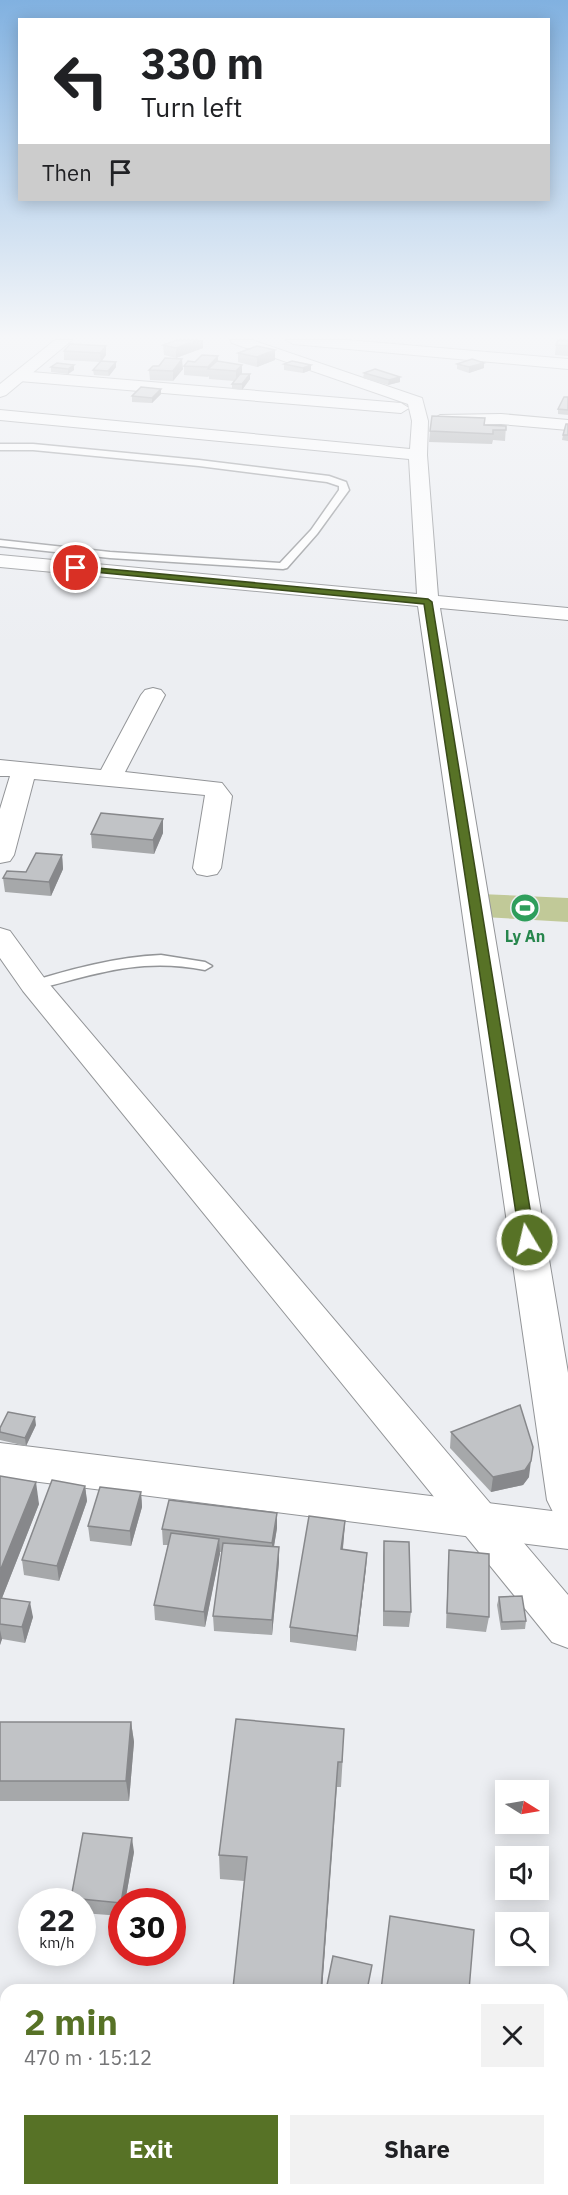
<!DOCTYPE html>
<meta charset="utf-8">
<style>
:root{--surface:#fff;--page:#f2f2f2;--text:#202124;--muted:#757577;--accent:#577226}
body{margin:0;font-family:"IBM Plex Sans",sans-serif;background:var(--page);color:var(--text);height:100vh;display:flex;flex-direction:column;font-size:22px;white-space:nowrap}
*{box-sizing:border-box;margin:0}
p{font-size:20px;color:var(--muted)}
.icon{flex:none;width:33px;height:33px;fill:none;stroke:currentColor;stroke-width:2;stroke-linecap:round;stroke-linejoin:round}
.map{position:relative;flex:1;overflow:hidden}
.side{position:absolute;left:0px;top:1984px;width:568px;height:212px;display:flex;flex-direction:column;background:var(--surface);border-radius:18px 18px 0 0;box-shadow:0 3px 15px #0003}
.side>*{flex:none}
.banner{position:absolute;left:18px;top:18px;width:532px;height:183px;border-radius:0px;box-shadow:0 3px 15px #0003;background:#fff;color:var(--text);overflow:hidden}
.needle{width:39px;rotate:101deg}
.tools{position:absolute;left:495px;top:1780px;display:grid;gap:12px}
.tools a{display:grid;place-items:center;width:54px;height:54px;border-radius:0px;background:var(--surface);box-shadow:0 3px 15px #0003;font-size:30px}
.speed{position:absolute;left:18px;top:1888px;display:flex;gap:12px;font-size:30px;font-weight:700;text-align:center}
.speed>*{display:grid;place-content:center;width:78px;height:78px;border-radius:50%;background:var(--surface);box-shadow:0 3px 15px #0003;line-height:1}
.speed small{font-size:15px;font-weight:400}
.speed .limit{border:9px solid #d22;background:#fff;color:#111}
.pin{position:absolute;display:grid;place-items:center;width:51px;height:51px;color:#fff;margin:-26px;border:3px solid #fff;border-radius:50%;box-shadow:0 2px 6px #0007}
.me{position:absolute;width:66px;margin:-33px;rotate:351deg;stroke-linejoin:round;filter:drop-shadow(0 0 4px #0008)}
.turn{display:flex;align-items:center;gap:21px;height:126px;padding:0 24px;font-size:27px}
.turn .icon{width:78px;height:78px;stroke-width:2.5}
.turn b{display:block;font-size:42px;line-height:51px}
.then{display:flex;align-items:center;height:57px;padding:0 24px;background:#0003;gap:12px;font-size:22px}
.round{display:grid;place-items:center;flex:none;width:63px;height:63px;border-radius:0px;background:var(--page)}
.overview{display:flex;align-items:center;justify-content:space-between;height:102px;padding:0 24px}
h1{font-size:36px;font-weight:700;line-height:45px;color:var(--accent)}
.primary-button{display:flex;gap:12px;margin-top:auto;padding:12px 24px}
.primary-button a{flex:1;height:69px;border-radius:0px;background:var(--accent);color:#fff;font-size:24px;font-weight:700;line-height:69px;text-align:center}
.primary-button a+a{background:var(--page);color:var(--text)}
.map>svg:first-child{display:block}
</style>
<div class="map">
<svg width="568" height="2195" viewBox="0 0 568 2195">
<rect width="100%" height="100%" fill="#eceef2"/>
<polygon fill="#c1c998" points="480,894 568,898 568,922 484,917"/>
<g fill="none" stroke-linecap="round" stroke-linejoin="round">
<g stroke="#939598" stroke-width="3">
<g id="service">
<polygon points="0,444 33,444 199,460 329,476 346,482 349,490 317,534 287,568 283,569 110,558 0,546 0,540 110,552 280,563 311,530 339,490 339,486 327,482 199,466 33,450 0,450"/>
<path d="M161 955 205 962 212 966 205 970C141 957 95 974 34 990L26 985 29 982C72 969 115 957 161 955Z"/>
</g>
</g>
<g stroke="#939598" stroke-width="2">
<g id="minor">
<polygon points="230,340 252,340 422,398 428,421 427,455 438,596 568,608 568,620 440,608 568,1373 568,1518 553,1512 547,1500 418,606 0,567 0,555 417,594 409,459 0,420 0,410 410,449 412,421 409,408 401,413 19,381 11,376 19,371 401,403 409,408 408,404 232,343"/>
<polygon points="286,340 347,340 568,359 568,369 293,344"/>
<polygon points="501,414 568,420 568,430 501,424 440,425 432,420 440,415"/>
<polygon points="153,688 161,690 165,695 125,772 222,783 232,796 221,868 217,874 207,876 197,874 193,868 205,795 34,779 14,855 10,861 0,863 0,809 10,776 0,776 0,760 101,770 141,695 145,690"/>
<polygon points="0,928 10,931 45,979 568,1595 568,1648 552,1642 23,991 0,958"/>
</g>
</g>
<g stroke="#939598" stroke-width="2">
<polygon id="tertiary" points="55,340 72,340 6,395 0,397 0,384"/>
</g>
<g stroke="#939598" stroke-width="2">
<polygon id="secondary" points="0,1443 568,1513 568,1549 0,1477"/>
</g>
<use href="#service" fill="#fff" fill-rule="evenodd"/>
<use href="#minor" fill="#fff" fill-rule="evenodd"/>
<use href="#tertiary" fill="#fff" fill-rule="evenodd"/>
<use href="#secondary" fill="#fff" fill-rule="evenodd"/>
</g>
<g fill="#a6a8aa">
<polygon points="568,340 568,356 555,355 556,345"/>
<polygon points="163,345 203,348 176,358 164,355"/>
<polygon points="106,346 106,355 102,361 116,362 116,367 109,376 94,375 93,370 100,362 64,360 64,351"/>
<polygon points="275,350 275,360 257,367 238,362 238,353"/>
<polygon points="218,356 218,361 242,365 242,374 250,374 250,379 242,390 232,389 232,384 234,381 209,379 209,376 208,377 184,375 184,366"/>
<polygon points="484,363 484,368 469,373 457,369 457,364"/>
<polygon points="284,364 311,365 311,370 303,373 284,370"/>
<polygon points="159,366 183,369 173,381 150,380 149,370"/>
<polygon points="51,367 74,370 68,374 51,372"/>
<polygon points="364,373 400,377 400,382 388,385 363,378"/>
<polygon points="161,389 161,394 152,403 132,402 132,396"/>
<polygon points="568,397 568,415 558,414 558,409"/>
<polygon points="568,424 568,441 562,440 563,435"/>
<polygon points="484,425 506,426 505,441 493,440 492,444 429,442 430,431"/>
<polygon points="163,819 163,833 154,854 92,848 91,834"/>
<polygon points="62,855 63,869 51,896 5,892 3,878 26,872"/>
<polygon points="36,1425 26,1446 0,1440 0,1428"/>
<polygon points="451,1432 529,1477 523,1485 491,1492 450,1448"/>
<polygon points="0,1476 39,1504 2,1598 33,1617 25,1643 2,1639 0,1645"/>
<polygon points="85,1486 87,1501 59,1581 24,1575 22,1560"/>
<polygon points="141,1492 142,1507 131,1546 90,1541 88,1526"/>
<polygon points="345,1521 343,1549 367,1553 366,1568 356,1651 290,1642 290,1627"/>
<polygon points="277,1528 274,1546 279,1547 279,1562 272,1635 214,1631 213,1616 222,1552 220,1552 205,1627 155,1620 154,1605 168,1545 163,1545 162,1529"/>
<polygon points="384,1541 411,1612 409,1627 383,1626 383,1557"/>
<polygon points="449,1550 489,1617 486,1632 446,1628 448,1566"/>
<polygon points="499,1597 526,1621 525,1629 501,1630 497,1605"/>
<polygon points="0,1722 131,1722 134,1742 129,1801 0,1801"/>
<polygon points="343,1754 341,1787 337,1787 322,1990 202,1990 233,1988 244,1881 220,1879 219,1855"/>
<polygon points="134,1852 125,1902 122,1902 122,1916 82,1913 82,1902 71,1902 71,1898"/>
</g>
<g fill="#87888b">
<polygon points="198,340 203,340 203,348 176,358 176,348"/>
<polygon points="106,346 106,355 101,362 100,353"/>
<polygon points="275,350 275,360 257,367 257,357"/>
<polygon points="218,356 218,366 208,369 208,377 208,367"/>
<polygon points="182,359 183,369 173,381 173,371"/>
<polygon points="116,362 116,367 109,376 108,371"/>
<polygon points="484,363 484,368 469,373 469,367"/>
<polygon points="74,365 74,370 68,374 68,369"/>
<polygon points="242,365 242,375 236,381 236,371"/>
<polygon points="311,365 311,370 303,373 303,368"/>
<polygon points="250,374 250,379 242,390 242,384"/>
<polygon points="400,377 400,382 388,385 389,380"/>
<polygon points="161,389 161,394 152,403 152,398"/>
<polygon points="163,819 163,833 154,854 153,840"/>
<polygon points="62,855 63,869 51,896 49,882"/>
<polygon points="35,1417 36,1425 26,1446 25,1438"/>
<polygon points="531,1461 529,1477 523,1485 491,1492 493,1477"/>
<polygon points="36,1482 39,1504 0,1603 0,1571"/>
<polygon points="85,1486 87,1501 59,1581 57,1566"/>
<polygon points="141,1492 142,1507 131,1546 130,1531"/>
<polygon points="277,1513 277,1528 272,1558 272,1543"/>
<polygon points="345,1521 344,1536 341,1565 341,1549"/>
<polygon points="219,1539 220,1554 205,1627 204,1612"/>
<polygon points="279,1547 279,1562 272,1635 272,1620"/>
<polygon points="367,1553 366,1568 356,1651 357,1636"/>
<polygon points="30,1602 33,1617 25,1643 22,1627"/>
<polygon points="0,1630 2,1639 0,1645"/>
<polygon points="131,1722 134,1742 129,1801 126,1781"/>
<polygon points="338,1762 322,1990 321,1990"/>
<polygon points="132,1838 134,1852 125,1902 122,1902 122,1906 121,1903"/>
<polygon points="251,2190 254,2190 253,2195 250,2195"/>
</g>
<g fill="#c1c3c6" stroke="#87888b" stroke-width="1.5">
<polygon points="177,340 198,340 176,348 163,345"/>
<polygon points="558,340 568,340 568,346 556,345"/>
<polygon points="70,344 106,346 100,353 64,351"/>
<polygon points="257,346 275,350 257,357 238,353"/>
<polygon points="202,355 218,356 208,367 184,366 188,361 195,362"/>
<polygon points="165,358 182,359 173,371 149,370 153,366 159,366"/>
<polygon points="472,359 484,363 469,367 457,364"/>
<polygon points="101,361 116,362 108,371 93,370"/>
<polygon points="217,361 242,365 236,371 208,369"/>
<polygon points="292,361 311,365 303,368 284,364"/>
<polygon points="57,363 74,365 68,369 51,367"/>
<polygon points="375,369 400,377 389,380 364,373"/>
<polygon points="240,374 250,374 242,384 232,384"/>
<polygon points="141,387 161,389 152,398 132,396"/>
<polygon points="564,397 568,397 568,410 558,409"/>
<polygon points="432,416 485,418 484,425 506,426 506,430 493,430 493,434 430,431"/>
<polygon points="566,424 568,424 568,435 563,435"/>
<polygon points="101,813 163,819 153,840 91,834"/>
<polygon points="36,853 62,855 49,882 3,878 7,871 26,872"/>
<polygon points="520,1405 533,1447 531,1461 525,1470 493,1477 451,1432"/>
<polygon points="8,1412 35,1417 25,1438 0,1432 0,1428"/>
<polygon points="0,1476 36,1482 0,1571"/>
<polygon points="52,1480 85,1486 57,1566 22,1560"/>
<polygon points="100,1487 141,1492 130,1531 88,1526"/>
<polygon points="169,1500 277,1513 272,1543 162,1529"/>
<polygon points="309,1516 345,1521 341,1549 367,1553 357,1636 290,1627"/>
<polygon points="171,1533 219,1539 204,1612 154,1605"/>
<polygon points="384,1541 409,1542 411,1612 384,1611"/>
<polygon points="223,1543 279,1547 272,1620 213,1616"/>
<polygon points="449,1550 489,1554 489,1617 447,1613"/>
<polygon points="522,1596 526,1621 502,1622 499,1597"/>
<polygon points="0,1598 30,1602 22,1627 0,1624"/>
<polygon points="236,1719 344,1729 342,1762 338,1762 321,1990 202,1990 202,1985 233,1988 247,1857 219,1855"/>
<polygon points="0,1722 131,1722 126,1781 0,1781"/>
<polygon points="83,1833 132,1838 121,1903 71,1898"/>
<polygon points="390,1916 474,1930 469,1990 381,1990"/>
<polygon points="333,1956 372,1965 367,1990 326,1990"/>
<polygon points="117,2190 251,2190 250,2195 116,2195"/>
</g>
<linearGradient id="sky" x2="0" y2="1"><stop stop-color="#81b1e0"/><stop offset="0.52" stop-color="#f6f7f9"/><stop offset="1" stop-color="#f6f7f9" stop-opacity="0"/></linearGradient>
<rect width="568" height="648" fill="url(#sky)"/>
<polygon fill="#577226" stroke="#394a19" stroke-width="1.5" points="76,566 428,599 432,602 535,1240 533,1244 522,1244 520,1240 424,604 74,570 74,567"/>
<defs>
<g id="stadium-disc" transform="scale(1.5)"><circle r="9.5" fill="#2e9e5b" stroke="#eceef2"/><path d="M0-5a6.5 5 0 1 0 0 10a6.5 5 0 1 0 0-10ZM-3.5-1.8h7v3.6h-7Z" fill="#fff"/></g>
</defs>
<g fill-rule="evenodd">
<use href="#stadium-disc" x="525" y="908"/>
</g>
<g text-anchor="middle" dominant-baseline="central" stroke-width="5" stroke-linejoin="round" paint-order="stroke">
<g font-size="16" font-weight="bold" fill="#27864d" stroke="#eceef2">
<text x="525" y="936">Ly An</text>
</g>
</g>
</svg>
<div class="tools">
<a><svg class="needle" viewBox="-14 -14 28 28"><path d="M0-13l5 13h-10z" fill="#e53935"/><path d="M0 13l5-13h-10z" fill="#757577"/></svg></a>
<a><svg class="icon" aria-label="sound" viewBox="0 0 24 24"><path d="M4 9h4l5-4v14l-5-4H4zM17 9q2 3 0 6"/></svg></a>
<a><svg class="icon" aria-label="search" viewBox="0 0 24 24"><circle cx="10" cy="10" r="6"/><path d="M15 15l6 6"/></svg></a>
</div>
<div class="speed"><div>22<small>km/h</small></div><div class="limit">30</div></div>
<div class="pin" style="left:76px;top:568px;background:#d93025"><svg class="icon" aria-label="arrive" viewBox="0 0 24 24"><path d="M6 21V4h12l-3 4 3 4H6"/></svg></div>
<svg class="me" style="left:527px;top:1240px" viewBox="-20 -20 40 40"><circle r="17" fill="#577226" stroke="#fff" stroke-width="3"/><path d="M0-11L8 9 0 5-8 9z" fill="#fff"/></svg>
<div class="banner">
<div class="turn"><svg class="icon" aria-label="left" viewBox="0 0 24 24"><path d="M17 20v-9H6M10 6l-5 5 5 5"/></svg><div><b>330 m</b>Turn left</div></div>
<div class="then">Then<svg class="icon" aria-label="arrive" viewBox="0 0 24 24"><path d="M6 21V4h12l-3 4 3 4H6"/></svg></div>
</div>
<section class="side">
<div class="overview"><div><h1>2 min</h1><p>470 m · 15:12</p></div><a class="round"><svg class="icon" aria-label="close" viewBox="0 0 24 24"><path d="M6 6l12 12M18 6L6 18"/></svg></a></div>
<div class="primary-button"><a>Exit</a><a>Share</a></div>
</section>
</div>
